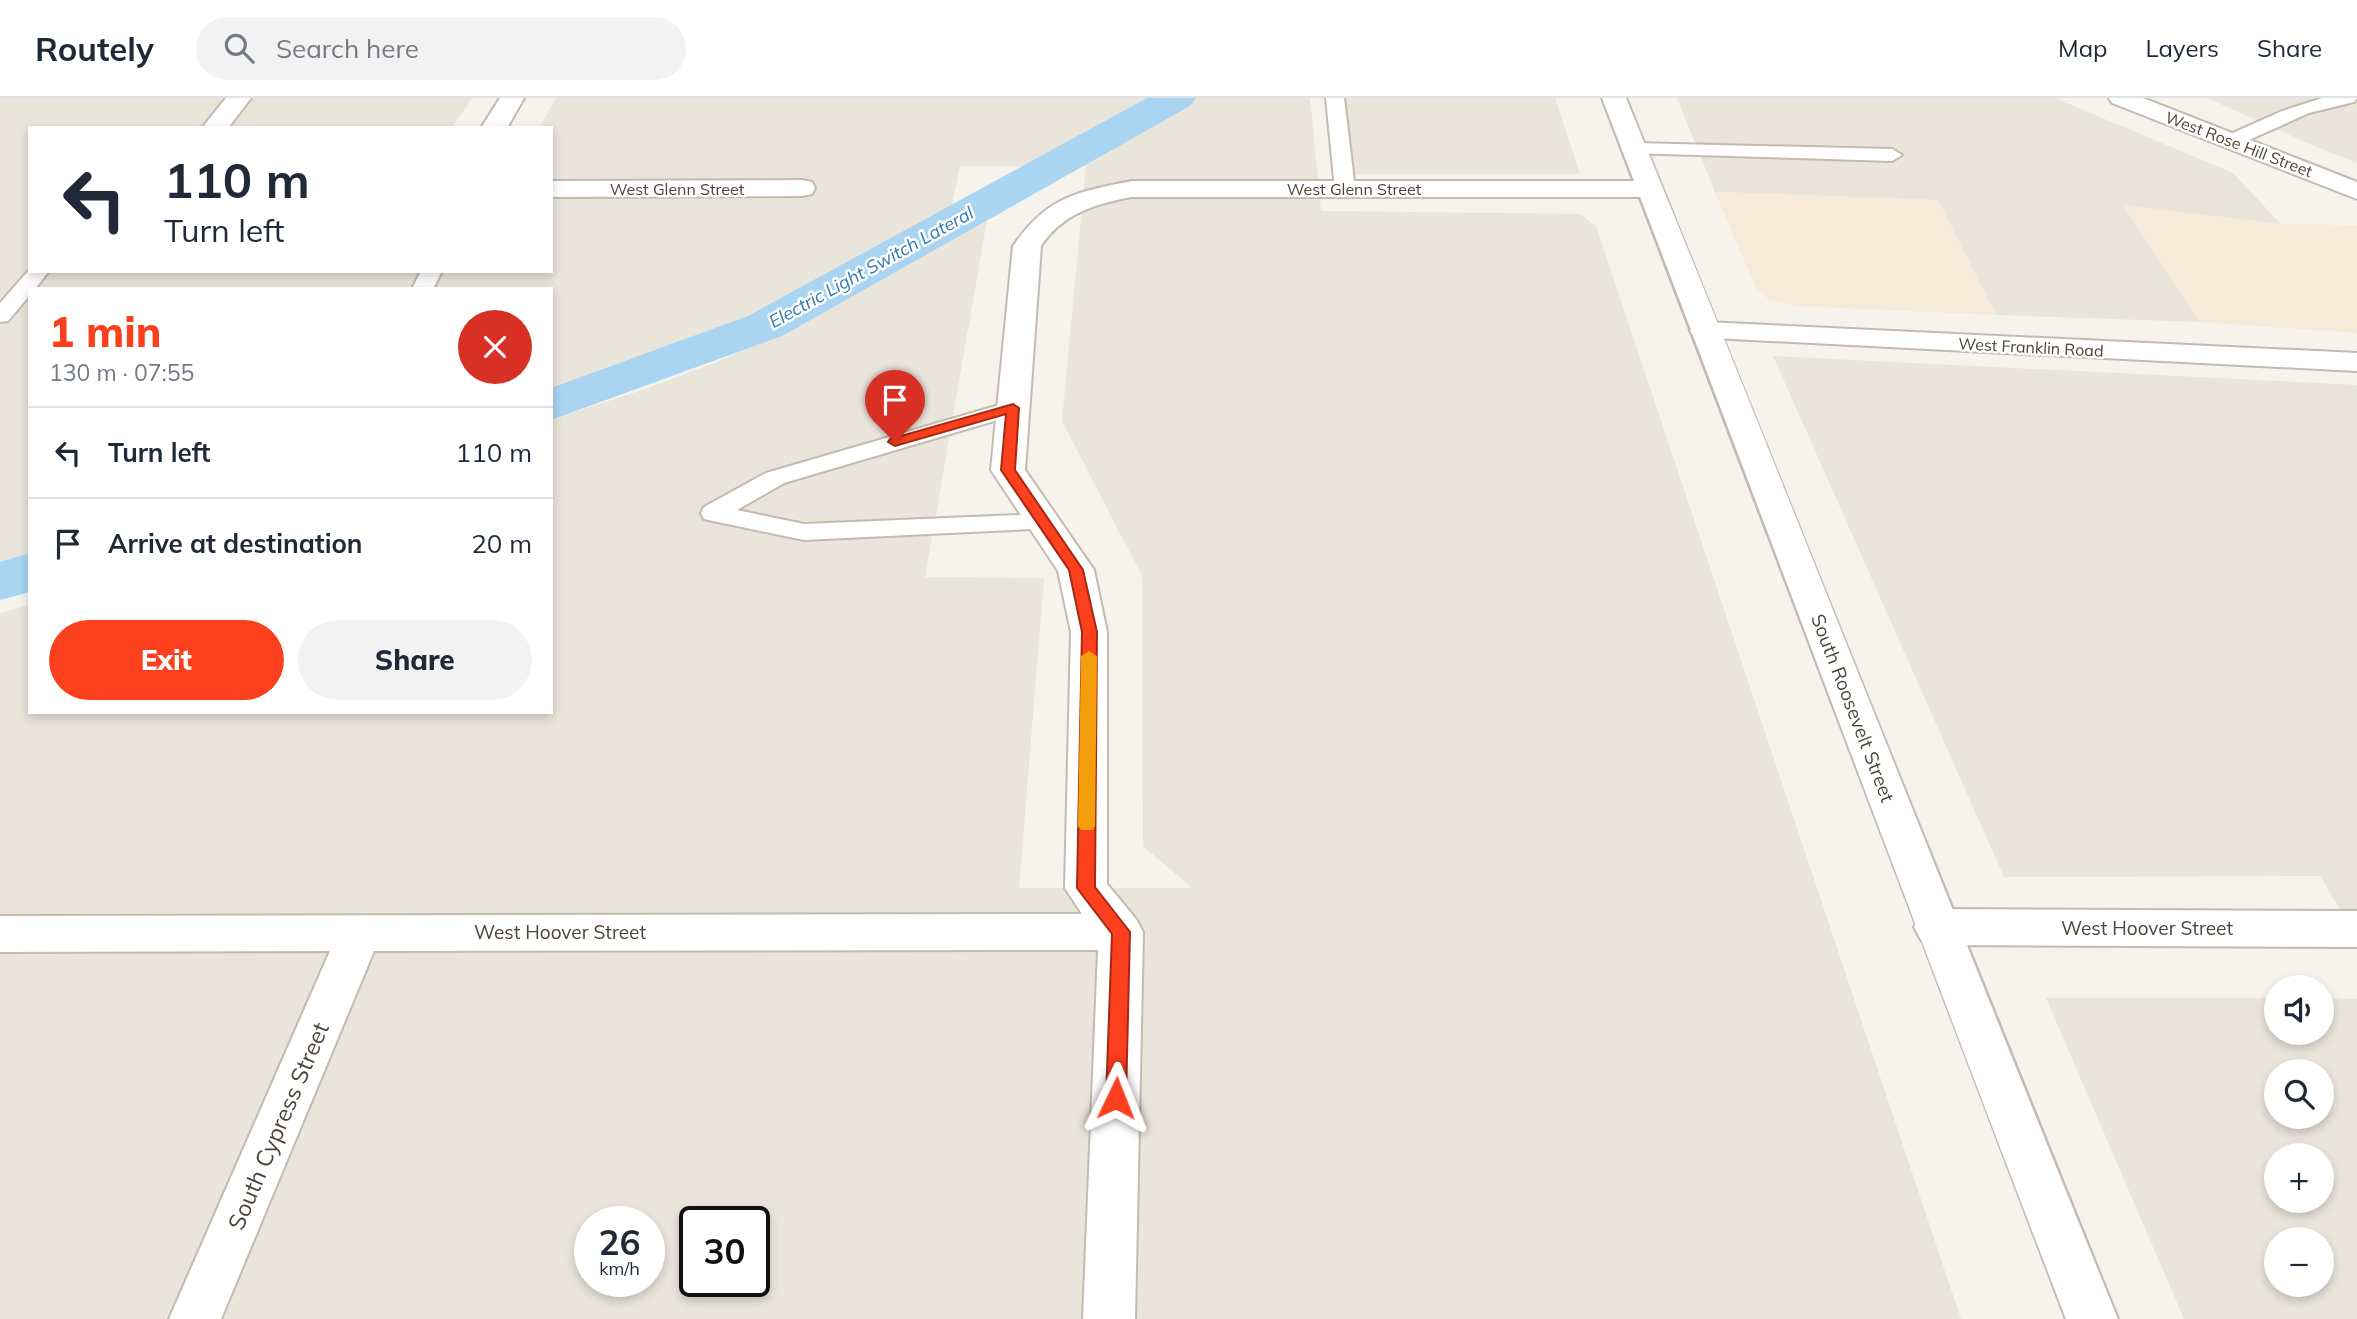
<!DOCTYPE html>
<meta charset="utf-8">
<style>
:root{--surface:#fff;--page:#f2f2f3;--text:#1f2937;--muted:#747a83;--line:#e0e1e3;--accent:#fc3f1d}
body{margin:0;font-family:Mulish,sans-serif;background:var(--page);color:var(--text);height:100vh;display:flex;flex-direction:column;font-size:26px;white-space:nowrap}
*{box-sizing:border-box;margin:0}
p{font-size:23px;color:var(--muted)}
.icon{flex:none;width:38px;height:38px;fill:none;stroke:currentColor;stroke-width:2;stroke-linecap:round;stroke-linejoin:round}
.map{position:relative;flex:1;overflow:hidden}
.drawer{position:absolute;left:28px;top:189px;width:525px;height:427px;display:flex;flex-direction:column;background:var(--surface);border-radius:0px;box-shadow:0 4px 10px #0003}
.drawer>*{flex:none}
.banner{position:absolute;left:28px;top:28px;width:525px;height:147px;border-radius:0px;box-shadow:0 4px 10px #0003;background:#fff;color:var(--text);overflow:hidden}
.controls{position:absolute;left:2264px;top:877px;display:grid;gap:14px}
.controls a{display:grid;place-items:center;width:70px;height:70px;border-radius:50%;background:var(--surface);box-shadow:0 4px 10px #0003;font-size:35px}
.speed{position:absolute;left:574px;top:1108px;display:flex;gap:14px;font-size:35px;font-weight:700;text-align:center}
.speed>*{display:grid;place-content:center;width:91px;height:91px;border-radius:50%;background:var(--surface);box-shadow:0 4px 10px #0003;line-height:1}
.speed small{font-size:18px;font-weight:400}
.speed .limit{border:4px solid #111;border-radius:10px;background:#fff;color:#111}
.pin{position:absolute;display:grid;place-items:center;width:60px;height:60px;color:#fff;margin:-72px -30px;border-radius:50% 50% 50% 0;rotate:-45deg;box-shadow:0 0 7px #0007}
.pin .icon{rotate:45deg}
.me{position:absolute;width:77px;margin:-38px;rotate:2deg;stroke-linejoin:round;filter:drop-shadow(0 0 5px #0008)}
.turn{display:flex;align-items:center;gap:24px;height:147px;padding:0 21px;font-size:32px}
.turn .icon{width:91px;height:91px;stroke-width:2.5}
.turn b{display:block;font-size:49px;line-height:60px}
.round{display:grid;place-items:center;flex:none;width:74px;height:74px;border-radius:37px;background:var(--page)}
.headline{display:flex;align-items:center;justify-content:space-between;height:119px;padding:0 21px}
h1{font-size:42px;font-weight:800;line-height:52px;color:var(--accent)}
.action{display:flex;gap:14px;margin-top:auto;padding:14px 21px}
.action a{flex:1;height:80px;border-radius:42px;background:var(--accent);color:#fff;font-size:28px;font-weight:800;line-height:80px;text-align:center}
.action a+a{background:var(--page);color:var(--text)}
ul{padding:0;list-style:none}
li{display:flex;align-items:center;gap:21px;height:91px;padding:0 21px;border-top:2px solid var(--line)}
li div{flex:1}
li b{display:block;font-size:26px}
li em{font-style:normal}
header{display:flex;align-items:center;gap:42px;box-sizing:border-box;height:98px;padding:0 35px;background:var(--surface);border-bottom:2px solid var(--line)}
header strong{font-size:33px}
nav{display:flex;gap:38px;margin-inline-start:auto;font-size:24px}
.search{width:490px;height:63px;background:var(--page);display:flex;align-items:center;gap:18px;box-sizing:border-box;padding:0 24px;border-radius:38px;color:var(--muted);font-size:26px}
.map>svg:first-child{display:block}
</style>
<header>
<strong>Routely</strong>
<div class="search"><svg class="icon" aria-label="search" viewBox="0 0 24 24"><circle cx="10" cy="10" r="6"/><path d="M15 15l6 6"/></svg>Search here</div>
<nav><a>Map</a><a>Layers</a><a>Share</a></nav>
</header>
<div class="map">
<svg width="2357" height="1221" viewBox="0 0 2357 1221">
<rect width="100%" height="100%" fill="#f6f3ec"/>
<g fill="#eae5da" fill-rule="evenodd">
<path d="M0 0H472L452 30H30V173H551V30H539L556 0H1310L1321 113 1580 116 1596 128 1961 1221H0V515L30 507V614H551V322L648 290 727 260 802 222 903 163 976 115 988 116 925 479 1044 480 1019 790H1192L1143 748 1142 478 1062 323 1086 68H960L950 117 707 245 551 296V191H30V461L0 470ZM590 1124H649V1183H590ZM695 1124H754V1183H695Z"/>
<polygon points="1338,0 1555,0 1580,76 1349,76"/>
<polygon points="1677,0 2055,0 2233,75 2281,126 2124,108 2200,224 1996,217 1938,102 1715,94"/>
<polygon points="2207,0 2357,0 2357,65 2314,48"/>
<polygon points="1773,258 2357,287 2357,840 2320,778 2004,779"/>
<path d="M2046 900H2277V934H2322V900L2357 901V1221H2184ZM2277 973H2322V1018H2277ZM2277 1057H2322V1102H2277ZM2277 1141H2322V1186H2277Z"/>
</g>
<g fill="#f7ead8">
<polygon points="1715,94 1938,102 1996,217 1795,208 1768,201 1756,190"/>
<polygon points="2124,107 2281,126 2357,127 2357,235 2200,224"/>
</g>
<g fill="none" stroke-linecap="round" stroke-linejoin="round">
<g fill="#a9d4f2" fill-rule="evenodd">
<polygon points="1147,0 1196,0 1190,8 782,238 551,322 551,290 748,218"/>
<polygon points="30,455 30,494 0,502 0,464"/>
</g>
<g stroke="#c2bbae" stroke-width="4">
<g id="service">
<polygon points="1326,0 1344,0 1355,91 1345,97 1335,91"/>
<polygon points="2322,0 2357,0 2354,4 2309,15 2240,46 2233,48 2224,42 2226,38 2282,13"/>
<polygon points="1635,45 1892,51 1902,57 1892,63 1628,55 1626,51 1628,47"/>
<polygon points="30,171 30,173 49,173 35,191 30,191 30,197 8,223 0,224 0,205"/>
<polygon points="421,173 442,173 433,191 412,191"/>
<polygon points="1013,303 1021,305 1025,310 1021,315 784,385 737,412 804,426 1045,416 1054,418 1057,424 1054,430 804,442 713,423 704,421 701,415 704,409 766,375"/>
</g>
</g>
<g stroke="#c2bbae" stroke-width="4">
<g id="minor">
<polygon points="226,0 251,0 228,30 202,30"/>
<polygon points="500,0 524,0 507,30 481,30"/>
<polygon points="802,82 812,84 815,90 812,96 802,98 551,99 551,83"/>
<path d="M1132 83H1649L1659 85 1662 91 1659 97 1649 99H1132C1095 106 1063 115 1041 148L1025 372 1094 472 1107 534V786L1136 821 1143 834 1135 1221H1083L1098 852 374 853 221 1221H169L330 853 0 854V818L1082 816 1065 790 1071 534 1058 473 991 372 1013 148C1047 99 1076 94 1132 83Z"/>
<polygon points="1705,224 2357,255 2357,273 1694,239 1690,233 1694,227"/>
<polygon points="1936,811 2357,813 2357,849 1936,847 1921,842 1914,829 1921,816"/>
</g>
</g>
<g stroke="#c2bbae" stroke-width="4">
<g id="tertiary">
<path d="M1602 0H1626C1793 406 1952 815 2118 1221H2066C1909 815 1759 406 1602 0Z"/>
<polygon points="2109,0 2143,0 2357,84 2357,101 2112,5"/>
</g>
</g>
<use href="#service" fill="#fff" fill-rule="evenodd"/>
<use href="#minor" fill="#fff" fill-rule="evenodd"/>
<use href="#tertiary" fill="#fff" fill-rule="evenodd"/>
</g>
<polygon fill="#fc3f1d" stroke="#a42913" stroke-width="2" points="1013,306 1019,310 1015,372 1083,472 1097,534 1095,789 1130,834 1126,1000 1123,1006 1116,1009 1109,1006 1106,1000 1112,836 1077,790 1082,534 1069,472 1001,372 1006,316 895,348 888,344 890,341"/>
<polygon fill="#f59e0b" points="1089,553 1097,558 1095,728 1093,732 1081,732 1078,728 1081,558"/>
<g text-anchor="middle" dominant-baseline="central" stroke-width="5" stroke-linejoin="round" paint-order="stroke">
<g font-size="16" fill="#4b4439" stroke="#fff">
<text transform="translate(2239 46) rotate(21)">West Rose Hill Street</text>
<text x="677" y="91">West Glenn Street</text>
<text x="1354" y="91">West Glenn Street</text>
<text transform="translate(2031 249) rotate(3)">West Franklin Road</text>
</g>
<g font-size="18" font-style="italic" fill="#2e7ab2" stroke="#fff">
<text transform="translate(871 169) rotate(-29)">Electric Light Switch Lateral</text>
</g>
<g font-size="19" fill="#4b4439" stroke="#fff">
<text transform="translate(1853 610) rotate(69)">South Roosevelt Street</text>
<text x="2147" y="830">West Hoover Street</text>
<text x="560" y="834">West Hoover Street</text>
</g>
<g font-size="23" fill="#4b4439" stroke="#fff">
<text transform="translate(278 1028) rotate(-67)">South Cypress Street</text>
</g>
</g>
</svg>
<div class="controls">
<a><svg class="icon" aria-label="sound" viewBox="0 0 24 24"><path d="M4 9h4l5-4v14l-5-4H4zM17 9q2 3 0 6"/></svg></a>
<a><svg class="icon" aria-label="search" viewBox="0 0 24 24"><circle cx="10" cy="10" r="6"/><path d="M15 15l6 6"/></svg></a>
<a>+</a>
<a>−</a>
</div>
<div class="speed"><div>26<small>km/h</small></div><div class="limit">30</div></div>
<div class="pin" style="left:895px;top:344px;background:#d93025"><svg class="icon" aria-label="arrive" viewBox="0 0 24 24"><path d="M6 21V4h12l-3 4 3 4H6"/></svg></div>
<svg class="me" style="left:1116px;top:1000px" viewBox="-20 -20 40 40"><path d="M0-17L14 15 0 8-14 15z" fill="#fc3f1d" stroke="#fff" stroke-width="4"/></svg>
<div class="banner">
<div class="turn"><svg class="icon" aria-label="left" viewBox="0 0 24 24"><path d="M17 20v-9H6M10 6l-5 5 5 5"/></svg><div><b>110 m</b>Turn left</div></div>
</div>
<section class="drawer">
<div class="headline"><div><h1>1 min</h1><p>130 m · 07:55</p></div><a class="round" style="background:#d93025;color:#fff"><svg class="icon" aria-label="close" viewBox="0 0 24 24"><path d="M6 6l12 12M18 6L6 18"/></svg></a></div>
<ul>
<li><svg class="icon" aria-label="left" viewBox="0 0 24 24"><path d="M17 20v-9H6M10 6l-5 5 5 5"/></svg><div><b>Turn left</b></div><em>110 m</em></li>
<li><svg class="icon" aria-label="arrive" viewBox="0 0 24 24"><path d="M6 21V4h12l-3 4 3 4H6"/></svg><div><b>Arrive at destination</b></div><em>20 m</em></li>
</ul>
<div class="action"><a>Exit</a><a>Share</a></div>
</section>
</div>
